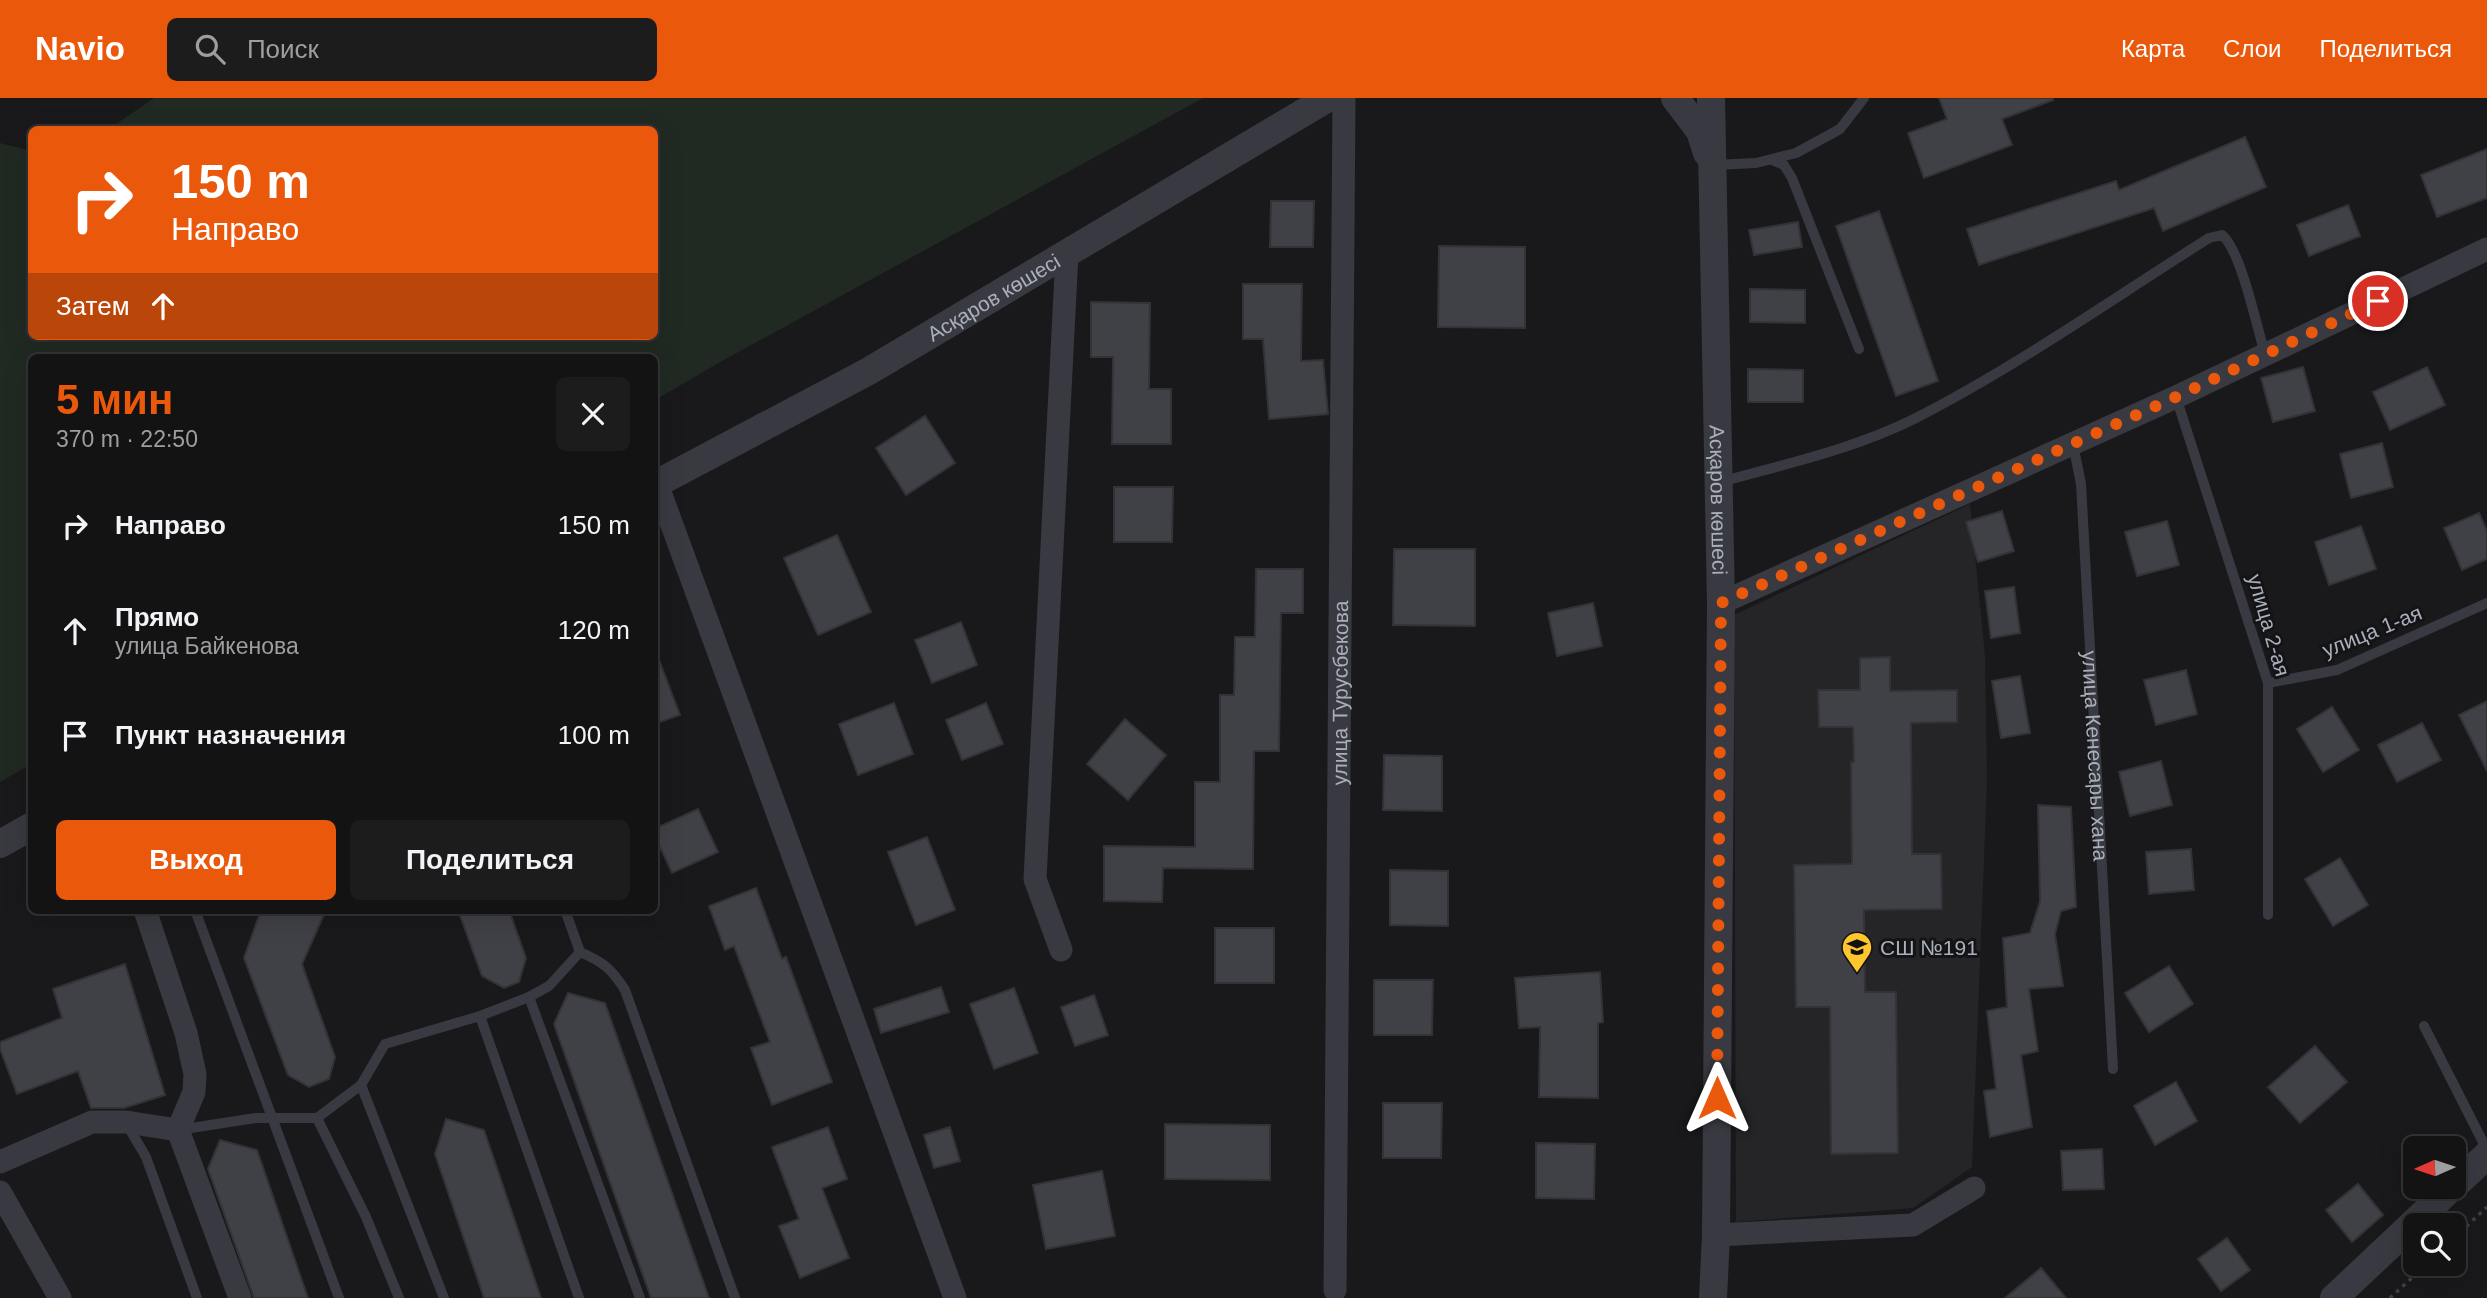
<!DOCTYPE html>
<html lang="ru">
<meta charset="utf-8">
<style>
:root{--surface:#131314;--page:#1c1c1d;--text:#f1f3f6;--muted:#9d9ea0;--line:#323234;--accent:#ea580c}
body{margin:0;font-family:Arial,sans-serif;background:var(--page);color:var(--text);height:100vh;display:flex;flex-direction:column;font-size:26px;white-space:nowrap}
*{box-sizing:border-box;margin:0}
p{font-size:23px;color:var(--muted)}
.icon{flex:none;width:38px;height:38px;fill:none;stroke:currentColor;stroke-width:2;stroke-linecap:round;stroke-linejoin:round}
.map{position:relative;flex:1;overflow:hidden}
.panel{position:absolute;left:28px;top:256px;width:630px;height:560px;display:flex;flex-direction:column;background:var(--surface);border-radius:10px;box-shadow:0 7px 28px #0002,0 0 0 2px var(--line)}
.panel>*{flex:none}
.hud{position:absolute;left:28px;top:28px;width:630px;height:214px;border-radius:10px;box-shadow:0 7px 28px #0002,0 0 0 2px var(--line);background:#ea580c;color:#fff;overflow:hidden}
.needle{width:46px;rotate:267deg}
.buttons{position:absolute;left:2403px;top:1038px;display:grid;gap:14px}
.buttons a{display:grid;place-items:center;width:63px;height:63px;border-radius:10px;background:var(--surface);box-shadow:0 7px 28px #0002,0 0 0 2px var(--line);font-size:35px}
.pin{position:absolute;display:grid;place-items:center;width:60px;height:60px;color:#fff;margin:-30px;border:4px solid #fff;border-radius:50%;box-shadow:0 2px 7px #0007}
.me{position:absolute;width:77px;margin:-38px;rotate:0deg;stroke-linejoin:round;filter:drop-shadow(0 0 5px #0008)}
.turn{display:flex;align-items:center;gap:24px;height:147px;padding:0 28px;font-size:32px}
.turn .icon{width:91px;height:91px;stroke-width:2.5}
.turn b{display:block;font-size:49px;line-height:60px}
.then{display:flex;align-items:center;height:66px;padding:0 28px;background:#0003;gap:14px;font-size:26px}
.round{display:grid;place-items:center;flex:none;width:74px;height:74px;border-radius:10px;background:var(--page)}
.head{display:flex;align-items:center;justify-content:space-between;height:119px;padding:0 28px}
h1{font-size:42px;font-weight:700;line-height:52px;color:var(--accent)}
.action{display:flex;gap:14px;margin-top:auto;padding:14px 28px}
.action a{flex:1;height:80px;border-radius:10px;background:var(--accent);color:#fff;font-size:28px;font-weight:700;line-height:80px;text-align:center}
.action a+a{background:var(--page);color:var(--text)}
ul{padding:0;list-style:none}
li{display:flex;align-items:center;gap:21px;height:105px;padding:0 28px}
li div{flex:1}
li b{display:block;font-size:26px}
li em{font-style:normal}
header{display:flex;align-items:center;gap:42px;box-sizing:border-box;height:98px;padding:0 35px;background:var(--accent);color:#fff}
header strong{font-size:33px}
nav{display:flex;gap:38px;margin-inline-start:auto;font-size:24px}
.search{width:490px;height:63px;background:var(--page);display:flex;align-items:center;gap:18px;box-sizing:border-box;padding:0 24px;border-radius:10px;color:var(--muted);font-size:26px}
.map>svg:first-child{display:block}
</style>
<header>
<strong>Navio</strong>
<div class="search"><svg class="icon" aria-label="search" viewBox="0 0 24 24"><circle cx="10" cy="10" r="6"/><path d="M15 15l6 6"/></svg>Поиск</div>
<nav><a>Карта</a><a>Слои</a><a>Поделиться</a></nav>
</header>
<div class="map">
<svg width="2487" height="1200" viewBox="0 0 2487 1200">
<rect width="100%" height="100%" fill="#19191b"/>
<polygon fill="#252528" points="1970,406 1985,558 1987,683 1972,1069 1913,1110 1736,1124 1734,517"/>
<polygon fill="#202a22" points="154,0 1203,0 722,263 655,302 654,259 32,259 31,666 0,684 0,45 31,53 32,238 654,238 654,32 109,31"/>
<g fill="#404146" stroke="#333337" stroke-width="2">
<polygon points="1939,0 2053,0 2053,2 2002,21 2012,47 1924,80 1908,35 1947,21"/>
<polygon points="2245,39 2266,89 2163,133 2154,110 1979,167 1967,131 2116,83 2119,92"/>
<polygon points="2487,51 2487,100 2437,119 2421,77"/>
<polygon points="1271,103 1314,103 1313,149 1270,149"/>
<polygon points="2348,107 2360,138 2309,158 2297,127"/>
<polygon points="1879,113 1938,283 1896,298 1836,128"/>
<polygon points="1798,124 1802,149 1754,157 1749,132"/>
<polygon points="1439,148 1525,149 1525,230 1438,229"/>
<polygon points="1243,186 1302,186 1301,263 1323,262 1328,316 1269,321 1263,241 1243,241"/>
<polygon points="1750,191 1805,192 1805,225 1750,224"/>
<polygon points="1091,204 1150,205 1149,291 1171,291 1171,346 1112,346 1113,259 1091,259"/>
<polygon points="2303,269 2315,313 2273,324 2261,280"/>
<polygon points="2427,269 2445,307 2390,332 2373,294"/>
<polygon points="1748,271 1803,272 1803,304 1748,304"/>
<polygon points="925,318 955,365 906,397 876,350"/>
<polygon points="2382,345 2393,389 2351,400 2340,356"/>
<polygon points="1114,389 1173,389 1172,444 1114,444"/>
<polygon points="2002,413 2014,453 1978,464 1966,424"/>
<polygon points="2479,415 2487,433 2487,461 2462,472 2444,430"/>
<polygon points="2167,423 2179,467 2137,478 2125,434"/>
<polygon points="2361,428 2376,471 2329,487 2315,444"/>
<polygon points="837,437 871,514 818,537 784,460"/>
<polygon points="1394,451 1475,451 1475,528 1393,527"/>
<polygon points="1256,471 1303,471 1303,515 1281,515 1279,653 1254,653 1253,771 1163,770 1162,804 1104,803 1104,748 1195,749 1195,684 1220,684 1220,597 1234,597 1235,539 1255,539"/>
<polygon points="2014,489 2020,535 1991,540 1985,493"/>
<polygon points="1593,505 1602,548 1557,558 1548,515"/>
<polygon points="961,524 977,567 932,585 915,542"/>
<polygon points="654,554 656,554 680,617 654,626"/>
<polygon points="1890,559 1890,593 1957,592 1957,624 1911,625 1912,756 1941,756 1942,811 1864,812 1865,894 1896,894 1898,1055 1831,1056 1830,909 1796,909 1794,767 1852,766 1851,664 1854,664 1853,629 1819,629 1818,592 1860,592 1860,560"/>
<polygon points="2186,572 2197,616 2156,627 2144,582"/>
<polygon points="2020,578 2030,635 2001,640 1992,583"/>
<polygon points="2487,603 2487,673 2459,617"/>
<polygon points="894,605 913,656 858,677 839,626"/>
<polygon points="986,605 1003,646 962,662 946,622"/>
<polygon points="2332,609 2359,652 2323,674 2297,631"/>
<polygon points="1125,621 1166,657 1128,702 1087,666"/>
<polygon points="2422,625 2441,662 2397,684 2378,647"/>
<polygon points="1384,657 1442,658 1442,713 1383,712"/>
<polygon points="2161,663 2172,707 2130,718 2119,674"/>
<polygon points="2038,707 2071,709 2076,809 2061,813 2055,836 2063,888 2029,891 2038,953 2021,957 2032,1029 1990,1039 1984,993 1996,991 1987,913 2007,909 2003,840 2030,835 2040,803"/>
<polygon points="698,711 718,754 672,775 654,736 654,731"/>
<polygon points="927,739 955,812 916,827 888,754"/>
<polygon points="2191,751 2194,792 2149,796 2146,754"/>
<polygon points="2340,760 2368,807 2333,828 2305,781"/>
<polygon points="1390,772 1448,773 1448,828 1390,827"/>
<polygon points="756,790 782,861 786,859 832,984 772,1007 751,950 770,944 734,848 725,852 709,808"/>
<polygon points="261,812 326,812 302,866 335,959 329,981 309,989 288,977 244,860"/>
<polygon points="458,812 509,812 526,860 519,884 504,890 482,878"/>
<rect x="1215" y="830" width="59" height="55"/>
<polygon points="125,866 165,997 124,1010 91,1010 78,973 17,996 0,951 0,944 62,920 53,891"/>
<polygon points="2169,868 2193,906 2149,934 2125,895"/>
<polygon points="1600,874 1603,924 1598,925 1598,1000 1539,999 1540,929 1519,930 1515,880"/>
<polygon points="1374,882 1433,882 1432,937 1374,937"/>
<polygon points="941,889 949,914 881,935 874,911"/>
<polygon points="1014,890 1038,955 994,971 970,906"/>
<polygon points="568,895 605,905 709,1200 651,1200 554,926"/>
<polygon points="1094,897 1108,937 1075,948 1061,909"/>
<polygon points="2315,948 2347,984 2300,1025 2268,989"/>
<polygon points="2176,984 2197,1023 2155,1047 2134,1008"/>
<polygon points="1383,1005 1442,1005 1441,1060 1383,1060"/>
<polygon points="446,1021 484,1032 541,1200 484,1200 435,1056"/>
<polygon points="1165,1026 1270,1027 1270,1082 1165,1081"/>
<polygon points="828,1029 847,1081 822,1090 849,1160 800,1180 779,1128 799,1121 772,1049"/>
<polygon points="950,1029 960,1063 934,1070 924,1037"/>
<polygon points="220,1042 257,1052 308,1200 254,1200 208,1071"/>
<polygon points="1536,1045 1595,1046 1594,1101 1536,1100"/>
<polygon points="2102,1051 2104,1091 2063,1092 2061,1053"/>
<polygon points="1102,1073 1115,1138 1046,1151 1033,1087"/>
<polygon points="2358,1086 2383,1117 2352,1144 2326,1112"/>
<polygon points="2227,1140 2250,1172 2221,1193 2198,1161"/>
<polygon points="2041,1170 2066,1200 2005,1200"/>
</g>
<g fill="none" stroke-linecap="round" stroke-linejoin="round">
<g stroke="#3f4148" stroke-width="3.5" stroke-dasharray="3.5 5" stroke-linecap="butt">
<polyline points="2454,1140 2487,1109"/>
<polyline points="2390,1200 2427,1166"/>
</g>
<g stroke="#393a41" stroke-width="10">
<polyline points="1772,62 1784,67 1792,80 1859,251"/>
<polyline points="1714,67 1756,65 1796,55 1840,31 1864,0"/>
<polyline points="2176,299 2268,585 2268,817"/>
<path id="s1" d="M2073 346 2081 386 2113 971"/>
<path d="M1721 384C1785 366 1854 351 1914 321 2016 269 2112 201 2209 140L2222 137C2241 152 2257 230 2265 256"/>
<polyline points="2268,585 2337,572 2487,505"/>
<polyline points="195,812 339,1200"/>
<path d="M580 854C603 864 611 870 625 892L735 1200"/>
<polyline points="529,899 640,1200"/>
<polyline points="480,918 529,899 549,888 580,854 565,812"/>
<polyline points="2424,928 2487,1052"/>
<polyline points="361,987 444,1200"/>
<polyline points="317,1020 366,1119 399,1200"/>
<polyline points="126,1025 146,1059 197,1200"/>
<polyline points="178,1032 256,1020 317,1020 361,987 385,946 480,918 579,1200"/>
</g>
<g stroke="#393a41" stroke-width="23">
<polyline points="657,386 955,1200"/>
<polyline points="1721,505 2176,299 2487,151"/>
<polyline points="145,812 186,935 195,976 194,994 178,1032 240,1200"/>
<polyline points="1061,852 1035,781 1067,156"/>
<polyline points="0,1064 92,1024 126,1024 178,1032"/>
<polyline points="0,1094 60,1200"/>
<polyline points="1716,1137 1913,1127 1974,1090"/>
<path id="s2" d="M1335 1192 1344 0"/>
</g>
<g stroke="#393a41" stroke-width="28">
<polyline points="1675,0 1700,33 1707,55"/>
<path id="s3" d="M1711 0 1721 505 1716 1137 1713 1200"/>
<path id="s4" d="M654 387 869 273 1328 0"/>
<polyline points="0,746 32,728"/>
<polyline points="2454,1088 2487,1057"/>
<polyline points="2334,1200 2453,1088"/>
</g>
</g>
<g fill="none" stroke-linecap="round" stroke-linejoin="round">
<polyline stroke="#ea580c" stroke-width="12" stroke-dasharray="0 21.6" points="1717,1000 1721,505 2176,299 2378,203"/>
</g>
<defs>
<g id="school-pin" transform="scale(1.575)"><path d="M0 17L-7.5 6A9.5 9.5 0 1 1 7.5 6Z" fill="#ffc52d" stroke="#141416"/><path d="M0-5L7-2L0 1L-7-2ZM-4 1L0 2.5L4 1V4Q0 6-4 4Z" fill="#111"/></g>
</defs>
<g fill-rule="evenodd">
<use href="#school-pin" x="1857" y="849"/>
</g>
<g text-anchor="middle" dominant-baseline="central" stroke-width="6" stroke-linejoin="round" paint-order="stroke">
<g font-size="21" fill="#aaafbc" stroke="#141416">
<text stroke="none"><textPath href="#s4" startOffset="388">Асқаров көшесі</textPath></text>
<text stroke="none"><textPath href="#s3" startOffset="402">Асқаров көшесі</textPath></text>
<text transform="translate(2269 527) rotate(74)">улица 2-ая</text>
<text transform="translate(2372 533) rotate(-22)">улица 1-ая</text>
<text stroke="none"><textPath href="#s2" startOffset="597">улица Турусбекова</textPath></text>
<text stroke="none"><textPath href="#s1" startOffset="313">улица Кенесары хана</textPath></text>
</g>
<g font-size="21" fill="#aaafbc" stroke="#141416" text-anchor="start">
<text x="1880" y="849">СШ №191</text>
</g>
</g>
</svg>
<div class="buttons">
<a><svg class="needle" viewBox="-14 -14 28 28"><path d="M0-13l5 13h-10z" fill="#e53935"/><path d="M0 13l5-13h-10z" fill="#9d9ea0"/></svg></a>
<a><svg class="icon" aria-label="search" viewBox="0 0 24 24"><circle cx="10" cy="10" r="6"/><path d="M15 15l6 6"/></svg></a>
</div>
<div class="pin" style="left:2378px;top:203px;background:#d93025"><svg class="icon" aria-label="arrive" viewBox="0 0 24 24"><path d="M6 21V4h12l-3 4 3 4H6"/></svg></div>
<svg class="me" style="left:1717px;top:1000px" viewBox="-20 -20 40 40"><path d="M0-17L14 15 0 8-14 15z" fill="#ea580c" stroke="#fff" stroke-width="4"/></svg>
<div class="hud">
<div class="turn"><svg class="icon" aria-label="right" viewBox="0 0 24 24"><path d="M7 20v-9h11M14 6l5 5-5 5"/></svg><div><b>150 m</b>Направо</div></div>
<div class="then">Затем<svg class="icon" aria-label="ahead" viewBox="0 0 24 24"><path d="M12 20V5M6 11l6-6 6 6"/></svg></div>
</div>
<section class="panel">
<div class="head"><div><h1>5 мин</h1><p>370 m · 22:50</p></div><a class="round"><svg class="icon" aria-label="close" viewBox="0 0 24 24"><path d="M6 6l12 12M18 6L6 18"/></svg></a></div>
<ul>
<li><svg class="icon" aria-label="right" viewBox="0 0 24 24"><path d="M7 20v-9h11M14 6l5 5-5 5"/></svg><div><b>Направо</b></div><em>150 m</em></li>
<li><svg class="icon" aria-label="ahead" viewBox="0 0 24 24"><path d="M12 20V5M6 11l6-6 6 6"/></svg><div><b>Прямо</b><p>улица Байкенова</p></div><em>120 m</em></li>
<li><svg class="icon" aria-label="arrive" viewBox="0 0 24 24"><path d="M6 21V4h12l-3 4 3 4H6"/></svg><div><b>Пункт назначения</b></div><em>100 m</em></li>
</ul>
<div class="action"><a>Выход</a><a>Поделиться</a></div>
</section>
</div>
